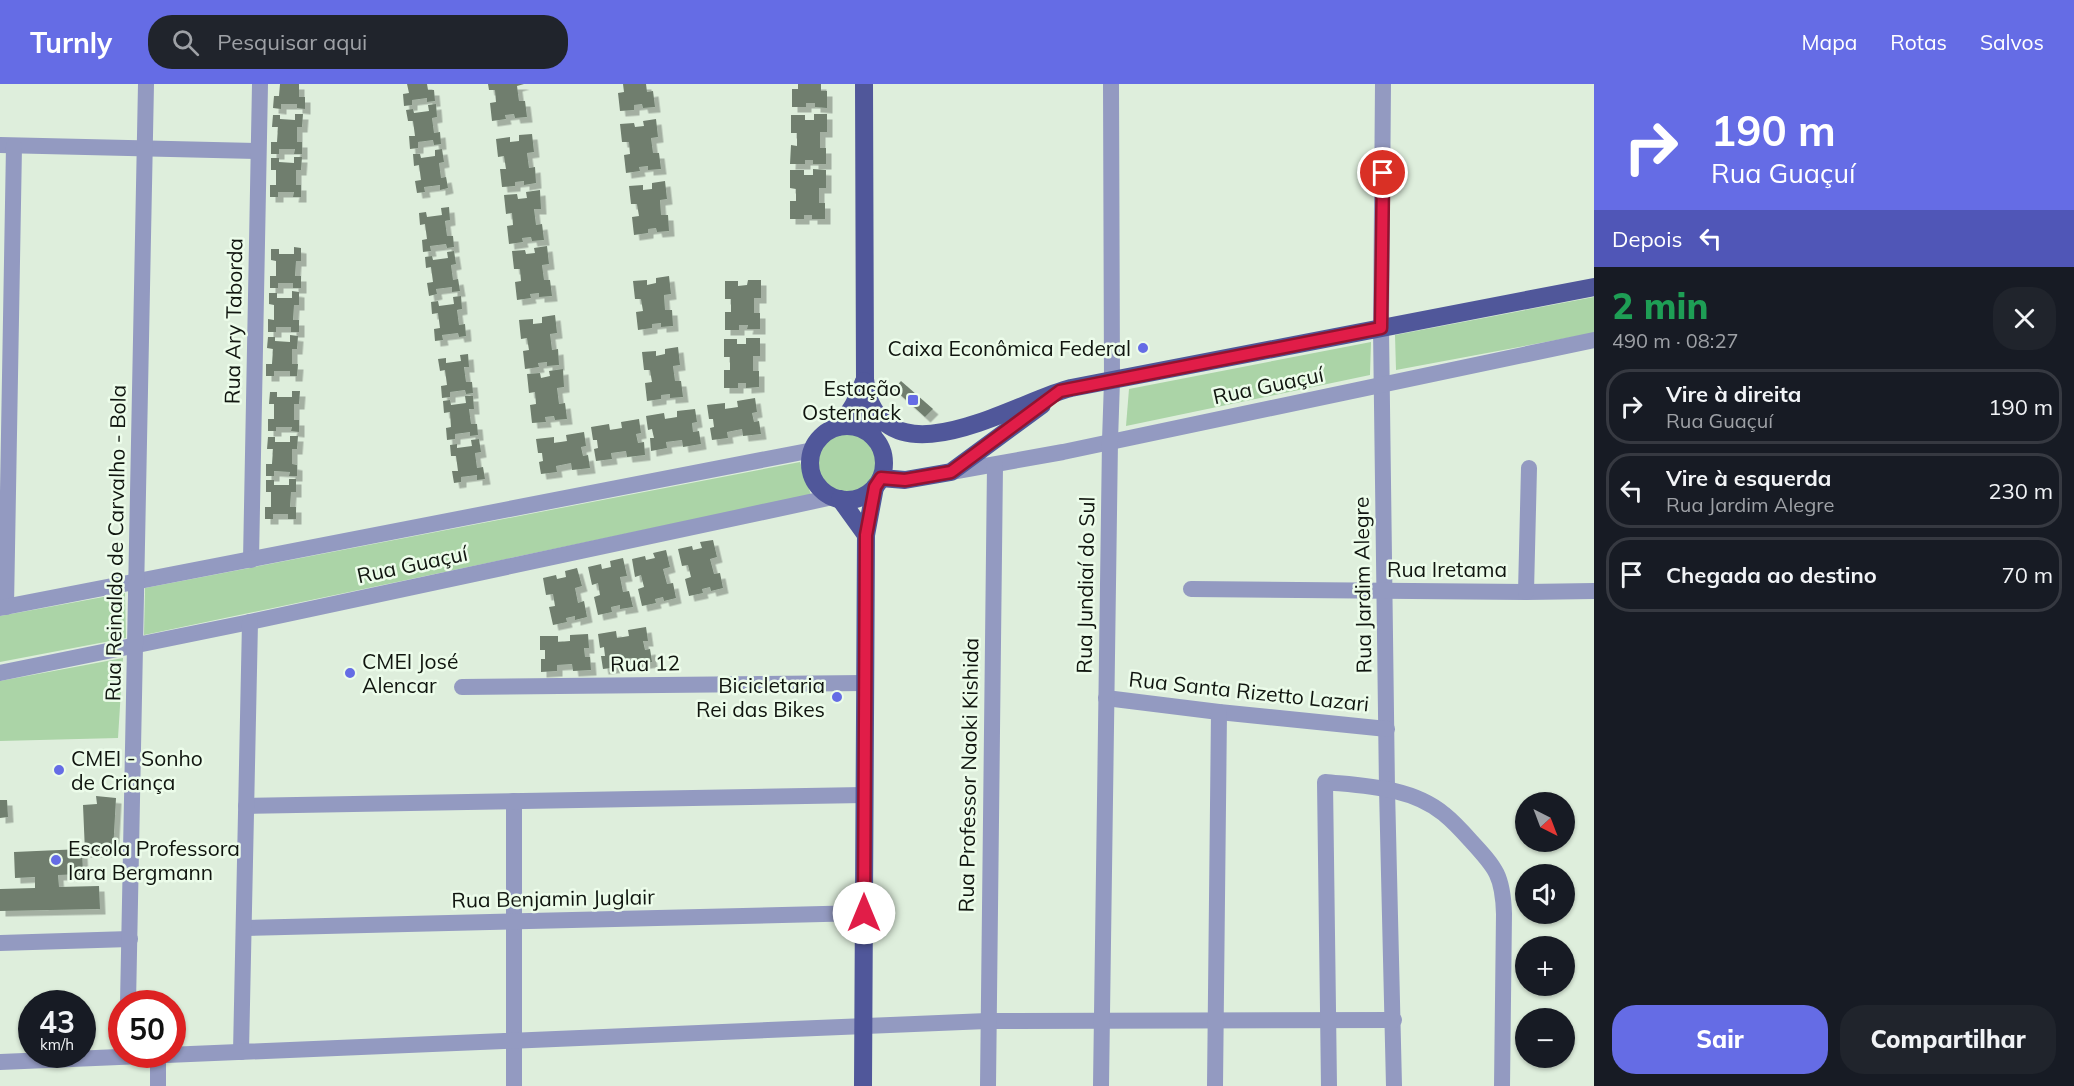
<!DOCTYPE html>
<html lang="pt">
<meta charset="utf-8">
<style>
:root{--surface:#171b24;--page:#20242c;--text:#f1f3f6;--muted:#9ea1a6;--line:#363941;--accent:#656ce5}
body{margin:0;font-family:Mulish,sans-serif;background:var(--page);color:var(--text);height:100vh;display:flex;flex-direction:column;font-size:22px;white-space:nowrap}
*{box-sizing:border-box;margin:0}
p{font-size:20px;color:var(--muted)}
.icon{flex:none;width:33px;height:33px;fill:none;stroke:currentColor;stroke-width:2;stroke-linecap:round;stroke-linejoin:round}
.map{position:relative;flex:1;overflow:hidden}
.drawer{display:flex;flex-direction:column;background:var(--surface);width:480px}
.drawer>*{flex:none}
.banner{background:#656ce5;color:#fff;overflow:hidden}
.needle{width:39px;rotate:138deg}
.buttons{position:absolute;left:1515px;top:708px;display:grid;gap:12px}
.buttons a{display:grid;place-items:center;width:60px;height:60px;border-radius:50%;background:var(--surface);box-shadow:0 2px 4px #0004;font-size:30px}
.speed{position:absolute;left:18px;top:906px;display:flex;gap:12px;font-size:30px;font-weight:700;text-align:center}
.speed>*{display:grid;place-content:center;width:78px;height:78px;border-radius:50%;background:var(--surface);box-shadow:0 2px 4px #0004;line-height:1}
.speed small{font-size:15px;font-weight:400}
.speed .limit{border:9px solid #d22;background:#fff;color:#111}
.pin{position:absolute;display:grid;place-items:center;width:51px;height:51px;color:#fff;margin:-26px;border:3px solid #fff;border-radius:50%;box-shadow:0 2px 6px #0007}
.me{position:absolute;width:66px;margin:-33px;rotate:0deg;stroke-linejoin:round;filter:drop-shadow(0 0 4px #0008)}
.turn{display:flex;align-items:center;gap:21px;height:126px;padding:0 18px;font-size:27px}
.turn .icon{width:78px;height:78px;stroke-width:2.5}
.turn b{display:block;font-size:42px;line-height:51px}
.then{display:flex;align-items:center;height:57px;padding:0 18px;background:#0003;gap:12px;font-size:22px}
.round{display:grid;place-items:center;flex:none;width:63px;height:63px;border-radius:24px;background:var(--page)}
.head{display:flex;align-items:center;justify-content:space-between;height:102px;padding:0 18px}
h1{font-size:36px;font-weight:800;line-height:45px;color:#1e9e55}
.button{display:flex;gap:12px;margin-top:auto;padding:12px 18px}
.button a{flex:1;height:69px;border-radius:24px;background:var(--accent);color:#fff;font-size:24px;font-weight:800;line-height:69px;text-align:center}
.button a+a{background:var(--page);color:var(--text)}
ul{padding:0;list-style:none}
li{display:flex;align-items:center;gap:18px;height:75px;margin:0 12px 9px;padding:0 6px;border:3px solid var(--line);border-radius:24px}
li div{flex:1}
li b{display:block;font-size:22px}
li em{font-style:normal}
header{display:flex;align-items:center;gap:36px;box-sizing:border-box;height:84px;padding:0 30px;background:var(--accent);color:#fff}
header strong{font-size:28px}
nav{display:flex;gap:33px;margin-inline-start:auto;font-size:21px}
.search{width:420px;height:54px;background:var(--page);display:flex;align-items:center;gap:15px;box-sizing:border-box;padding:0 21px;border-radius:24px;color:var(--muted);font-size:22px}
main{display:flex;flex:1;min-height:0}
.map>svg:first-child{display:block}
</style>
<header>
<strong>Turnly</strong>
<div class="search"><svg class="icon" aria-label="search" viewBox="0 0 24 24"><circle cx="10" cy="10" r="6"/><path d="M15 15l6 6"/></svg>Pesquisar aqui</div>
<nav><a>Mapa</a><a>Rotas</a><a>Salvos</a></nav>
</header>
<main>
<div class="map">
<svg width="1594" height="1002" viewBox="0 0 1594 1002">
<defs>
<filter id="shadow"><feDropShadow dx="5.5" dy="5.5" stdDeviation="0" flood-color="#0004"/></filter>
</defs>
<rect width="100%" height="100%" fill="#deeedc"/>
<g fill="#abd4a7">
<polygon points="1594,213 1594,249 1396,286 1395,251"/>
<polygon points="1371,258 1370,291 1126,342 1129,305"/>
<circle cx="847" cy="380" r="31"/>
<polygon points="800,378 811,411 144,551 145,504"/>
<polygon points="125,509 126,554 0,578 0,532"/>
<polygon points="123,574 118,654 0,657 0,597"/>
</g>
<g fill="#6f7e6e" filter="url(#shadow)">
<polygon points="280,0 299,0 299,13 305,13 305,25 297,24 297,20 281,20 281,25 273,24 274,12 279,12"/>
<polygon points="407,0 427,0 428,6 434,6 435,17 427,18 427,14 412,16 412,21 404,22 403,10 409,9"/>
<polygon points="488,0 524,0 517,2 519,17 525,17 527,33 515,34 514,30 505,31 506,35 492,37 490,19 496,18 495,6 489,6"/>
<polygon points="623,0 646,0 647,8 653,7 655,23 643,24 642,20 634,21 634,26 620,27 618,9 624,8"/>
<polygon points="798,0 821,0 821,7 827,7 827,24 815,23 815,19 806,19 806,23 792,23 792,5 798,5"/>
<polygon points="436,20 437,33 432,34 434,49 440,48 441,60 434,61 433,56 418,58 418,64 410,65 409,52 415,52 413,37 408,37 406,26 413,25 414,29 429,27 428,21"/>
<polygon points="295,30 303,30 302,43 297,43 297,58 302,58 302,70 294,70 295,65 279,65 279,70 271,70 271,58 277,58 278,43 272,43 273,31 280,31 280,35 295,36"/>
<polygon points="814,30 827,30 827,48 820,48 820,64 826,64 826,80 813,80 813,76 805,76 805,80 790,80 791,61 797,62 797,49 791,49 791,31 805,31 805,36 814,36"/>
<polygon points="656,35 658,53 651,54 653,69 659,69 661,85 648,86 648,82 639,83 640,87 626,89 624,71 630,70 629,58 622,58 620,40 634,39 635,43 644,42 643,37"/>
<polygon points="532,50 534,68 527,69 529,84 535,83 536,99 524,101 524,97 515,98 515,102 502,103 500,85 506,85 504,72 498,73 496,55 510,53 510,58 519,57 519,51"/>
<polygon points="442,65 444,78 439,79 441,94 446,93 448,104 440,106 440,101 424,103 425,108 417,109 415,97 421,96 419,81 414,82 413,70 420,70 421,74 435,72 435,66"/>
<polygon points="294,73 302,73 301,86 296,86 296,101 301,101 301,113 293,113 294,108 278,108 278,113 270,113 270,101 276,101 276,86 271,86 271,74 279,74 279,78 294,79"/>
<polygon points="813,85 826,86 826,104 819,104 819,119 825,119 825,135 812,135 812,131 804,131 804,135 790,135 790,117 796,117 796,105 790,104 790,86 804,86 804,91 813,91"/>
<polygon points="665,97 667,115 660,116 661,131 668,131 669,147 657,148 656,144 648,145 648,149 634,151 632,133 639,132 637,120 631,120 629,102 643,101 643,106 652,105 652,99"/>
<polygon points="540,106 541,125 534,125 536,141 542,140 544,156 532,157 531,153 522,154 523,158 509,160 507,142 513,141 512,129 506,130 504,111 517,110 518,115 527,114 526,108"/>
<polygon points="449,123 450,136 445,137 447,152 453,152 454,163 447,164 446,160 430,162 431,167 423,168 422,156 427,155 425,140 420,141 419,129 426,128 427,133 442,131 441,124"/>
<polygon points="547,162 549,180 542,181 544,196 550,196 552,212 539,213 539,209 530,210 531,214 517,216 515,198 521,197 520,185 514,185 512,167 525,166 526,170 535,169 534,164"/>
<polygon points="294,163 301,164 301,177 296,177 295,192 301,192 301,204 293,204 293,199 278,199 278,204 270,204 270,192 276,192 276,177 271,176 271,165 279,165 279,170 294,170"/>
<polygon points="454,167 456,180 451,181 453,196 458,195 460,207 452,208 452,203 436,205 437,210 429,212 427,199 433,198 431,183 426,184 425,173 432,172 433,176 448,174 447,168"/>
<polygon points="669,192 671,210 664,211 665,226 672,226 673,242 661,243 661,239 652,240 652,244 638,246 636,228 643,227 641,215 635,215 633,197 647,196 647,201 656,199 656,194"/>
<polygon points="748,196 761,196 761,214 754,214 754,229 760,229 760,245 747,245 748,241 739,241 739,246 725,246 725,228 731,228 731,215 725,215 725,197 738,197 738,202 747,201"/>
<polygon points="292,207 299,208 299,221 294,221 293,236 299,236 299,248 291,248 291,243 276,243 276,248 268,248 268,235 274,236 274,221 269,220 269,209 277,209 277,214 292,214"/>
<polygon points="461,212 462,225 457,226 459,241 465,240 466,252 459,253 458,249 442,251 443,256 435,257 434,245 440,244 438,229 432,230 431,218 438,217 439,222 454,220 453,213"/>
<polygon points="555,231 557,249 550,250 552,266 558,265 559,281 547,282 547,278 538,279 539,283 525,285 523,267 529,266 527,254 521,255 519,236 533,235 533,240 542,239 542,233"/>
<polygon points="290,251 298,252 297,265 292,265 292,280 298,280 297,292 290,292 290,287 274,287 274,292 266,292 266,280 272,280 273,265 267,264 268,253 275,253 275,257 290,258"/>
<polygon points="746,254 760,254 760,272 753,272 753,287 759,287 759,303 746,304 746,299 738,299 738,304 724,304 724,286 730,286 730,273 724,273 724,255 737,255 737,260 746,260"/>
<polygon points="678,263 680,281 673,282 675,297 681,297 683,313 670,314 670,310 661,311 661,315 647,317 645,299 652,298 650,286 644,286 642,268 656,267 656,272 665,270 665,265"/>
<polygon points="468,270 469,283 464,283 466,298 472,298 473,309 466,310 465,306 450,308 450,313 442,314 441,302 447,301 445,286 440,287 438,275 446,274 446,279 461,277 460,271"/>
<polygon points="563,285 564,303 557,304 559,320 565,319 567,335 555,336 554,332 545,333 546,338 532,339 530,321 536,320 535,308 529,309 527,290 540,289 541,294 550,292 549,287"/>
<polygon points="901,297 933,325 925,333 894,305"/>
<polygon points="292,307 300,307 299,320 294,320 294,336 299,336 299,348 291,347 292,343 276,343 276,347 268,347 268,335 274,335 274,320 269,320 270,308 277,308 277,313 292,313"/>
<polygon points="465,312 473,312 474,325 469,325 471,340 477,340 478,351 470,352 470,348 455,350 455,355 447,356 446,344 451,343 450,328 444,329 443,317 450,316 451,321 466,319"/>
<polygon points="755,314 757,328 752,329 754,338 759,337 761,350 743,352 742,345 727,348 728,354 712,356 710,344 714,343 713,335 709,335 707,321 725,319 725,325 738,323 737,317"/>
<polygon points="695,325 697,338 692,339 693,348 699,347 701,360 683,363 682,356 666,358 667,364 651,367 650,354 654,354 652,345 648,346 646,332 664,329 665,335 677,333 677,327"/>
<polygon points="639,335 641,349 636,350 638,359 644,358 645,371 627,373 626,367 611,369 612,375 596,377 594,365 598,364 597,356 593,356 591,343 609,340 610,346 622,344 621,338"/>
<polygon points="584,348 586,362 581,363 583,372 588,371 590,384 572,386 571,379 556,382 557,388 541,390 539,378 543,377 542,369 538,369 536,355 554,353 554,359 567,357 566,351"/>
<polygon points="290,352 298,352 297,365 292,365 292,380 297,381 297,392 289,392 290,388 274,387 274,392 266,392 266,380 272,380 273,365 267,365 268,353 275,353 275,358 290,358"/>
<polygon points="479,355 481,368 475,369 477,384 483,383 485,395 477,396 477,391 461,393 461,398 454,399 452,387 458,387 456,372 451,372 450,361 457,360 457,364 472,362 471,356"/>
<polygon points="289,395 296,395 296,408 291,408 290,423 296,423 296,435 288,435 288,430 273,430 273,435 265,435 265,423 271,423 271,408 266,408 266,396 274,396 274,401 289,401"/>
<polygon points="713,456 717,473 710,475 714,490 720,489 723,504 711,507 710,503 702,505 703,509 689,512 685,495 691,493 688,481 682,482 678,465 692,462 693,466 702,464 700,458"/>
<polygon points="666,466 670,483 663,485 667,500 673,499 676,514 664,517 663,513 655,515 656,519 642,522 638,505 644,503 641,491 635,493 632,475 645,472 646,476 655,474 653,469"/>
<polygon points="623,474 627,492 620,493 623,508 629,507 633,523 620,525 620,521 611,523 612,528 598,531 594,513 600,511 598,499 592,501 588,483 601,480 602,485 611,483 610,477"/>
<polygon points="577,484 582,502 575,504 578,519 584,517 587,533 575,536 575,532 566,534 567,538 553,541 549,523 555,522 553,510 546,511 543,494 556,491 557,495 566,493 565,487"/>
<polygon points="646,543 648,557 643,557 645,566 650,565 652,578 634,581 633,574 618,576 619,583 603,585 601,572 605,572 604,563 600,564 598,550 616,547 617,554 629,552 628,546"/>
<polygon points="588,550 589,564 584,564 585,573 590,573 591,586 573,587 572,580 557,581 557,587 541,588 541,575 545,575 545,566 540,566 540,552 558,552 558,558 570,557 570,551"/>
<polygon points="96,712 116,714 113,767 85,768 83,721 97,720"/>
<polygon points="0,716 7,716 8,733 0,734"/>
<polygon points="82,765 83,790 58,791 59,803 99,802 100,825 0,827 0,805 35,804 35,793 15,794 14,768"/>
</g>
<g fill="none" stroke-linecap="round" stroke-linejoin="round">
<g stroke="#939ac1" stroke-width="16">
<polyline points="1383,0 1381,245 1387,705 1394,1002"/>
<polyline points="0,61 258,67"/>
<polyline points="951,388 1063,368 1594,256"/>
<polyline points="251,476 260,0"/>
<polyline points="1191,505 1526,508 1594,507"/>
<polyline points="1526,508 1529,384"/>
<polyline points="6,523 14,62"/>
<polyline points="0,524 813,366"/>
<polyline points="0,589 250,538 833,413"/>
<polyline points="462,603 865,599"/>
<polyline points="1106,614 1219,628 1387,645"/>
<polyline points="514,717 514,1002"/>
<polyline points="246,722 864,711"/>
<polyline points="244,844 864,829"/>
<polyline points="0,859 130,855"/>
<polyline points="128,920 146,0"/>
<polyline points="241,968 250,538"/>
<polyline points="0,978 987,937 1394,936"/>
<polyline points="158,1002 158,971"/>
<polyline points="988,1002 995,381"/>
<polyline points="1101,1002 1110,357 1112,297 1111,0"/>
<polyline points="1215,1002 1219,628"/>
<path d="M1329 1002 1325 698C1365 702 1412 703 1444 730 1454 738 1463 748 1471 757 1496 784 1503 792 1504 830L1502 1002"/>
</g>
<g stroke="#50579a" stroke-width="18">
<polyline points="864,0 865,295 873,352"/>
<path d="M867 309C893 398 1018 317 1071 304L1594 203"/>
<circle cx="847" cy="379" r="37"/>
<path d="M838 343C850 329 858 315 864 297"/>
<polyline points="881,394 905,396 951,388 1042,321"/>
<polyline points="840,415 866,451"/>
<polyline points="863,1002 866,451 875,403"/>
</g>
</g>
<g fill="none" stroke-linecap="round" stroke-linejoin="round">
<g stroke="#92132f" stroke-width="15">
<polyline id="route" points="864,829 866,451 875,403 881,394 905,396 951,388 1060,307 1381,244 1383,89"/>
</g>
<use href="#route" stroke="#e11d48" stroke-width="10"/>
</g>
<g fill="#656ce5" stroke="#ecfcea" stroke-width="2">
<circle cx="1143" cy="264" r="6"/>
<rect x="907" y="310" width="12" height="12" rx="3"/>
<circle cx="350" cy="589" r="6"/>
<circle cx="837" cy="613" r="6"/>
<circle cx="59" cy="686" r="6"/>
<circle cx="56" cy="776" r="6"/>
</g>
<g text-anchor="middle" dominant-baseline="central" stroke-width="5" stroke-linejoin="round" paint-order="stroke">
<g font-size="21" fill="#10150f" stroke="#ecfcea">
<text transform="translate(233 237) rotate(-89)">Rua Ary Taborda</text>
<text transform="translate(1268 301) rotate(-12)">Rua Guaçuí</text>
<text transform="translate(115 459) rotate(-89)">Rua Reinaldo de Carvalho - Bola</text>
<text transform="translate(412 480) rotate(-12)">Rua Guaçuí</text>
<text x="1447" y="485">Rua Iretama</text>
<text transform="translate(1085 501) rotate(-89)">Rua Jundiaí do Sul</text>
<text transform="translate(1362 501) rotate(-91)">Rua Jardim Alegre</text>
<text transform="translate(645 579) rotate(-1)">Rua 12</text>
<text transform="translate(1249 607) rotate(6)">Rua Santa Rizetto Lazari</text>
<text transform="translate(968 691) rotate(-89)">Rua Professor Naoki Kishida</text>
<text transform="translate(553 814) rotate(-1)">Rua Benjamin Juglair</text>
</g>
<g font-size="21" fill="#10150f" stroke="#ecfcea" text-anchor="end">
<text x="1131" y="264">Caixa Econômica Federal</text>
<text x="901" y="304">Estação<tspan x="901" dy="24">Osternack</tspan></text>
<text x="362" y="577" text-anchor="start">CMEI José<tspan x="362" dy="24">Alencar</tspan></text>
<text x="825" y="601">Bicicletaria<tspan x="825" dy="24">Rei das Bikes</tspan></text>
<text x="71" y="674" text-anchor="start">CMEI - Sonho<tspan x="71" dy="24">de Criança</tspan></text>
<text x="68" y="764" text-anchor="start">Escola Professora<tspan x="68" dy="24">Iara Bergmann</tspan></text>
</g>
</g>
</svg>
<div class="buttons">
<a><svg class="needle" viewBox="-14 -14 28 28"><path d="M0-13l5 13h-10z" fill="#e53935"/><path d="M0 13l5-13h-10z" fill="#9ea1a6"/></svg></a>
<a><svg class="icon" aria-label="sound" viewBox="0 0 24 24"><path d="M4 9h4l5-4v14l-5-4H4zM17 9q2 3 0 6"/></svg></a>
<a>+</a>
<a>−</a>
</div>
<div class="speed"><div>43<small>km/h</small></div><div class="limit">50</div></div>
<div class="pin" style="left:1383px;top:89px;background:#d93025"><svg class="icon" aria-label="arrive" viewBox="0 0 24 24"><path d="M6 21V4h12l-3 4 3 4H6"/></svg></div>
<svg class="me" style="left:864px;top:829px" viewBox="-20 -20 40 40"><circle r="19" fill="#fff"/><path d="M0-13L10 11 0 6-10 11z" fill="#e11d48"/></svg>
</div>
<section class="drawer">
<div class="banner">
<div class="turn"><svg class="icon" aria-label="right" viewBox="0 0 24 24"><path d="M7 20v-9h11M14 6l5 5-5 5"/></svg><div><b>190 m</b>Rua Guaçuí</div></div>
<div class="then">Depois<svg class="icon" aria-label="left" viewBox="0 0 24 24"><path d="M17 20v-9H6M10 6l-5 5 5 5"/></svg></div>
</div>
<div class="head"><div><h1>2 min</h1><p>490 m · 08:27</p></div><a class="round"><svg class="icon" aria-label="close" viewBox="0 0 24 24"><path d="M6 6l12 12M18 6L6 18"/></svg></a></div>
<ul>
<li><svg class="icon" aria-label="right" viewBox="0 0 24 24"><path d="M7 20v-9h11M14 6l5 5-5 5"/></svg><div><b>Vire à direita</b><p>Rua Guaçuí</p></div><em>190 m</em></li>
<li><svg class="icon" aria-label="left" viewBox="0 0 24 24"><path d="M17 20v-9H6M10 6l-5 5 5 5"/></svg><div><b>Vire à esquerda</b><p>Rua Jardim Alegre</p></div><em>230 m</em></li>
<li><svg class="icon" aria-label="arrive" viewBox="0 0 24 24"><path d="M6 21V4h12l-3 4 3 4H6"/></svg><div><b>Chegada ao destino</b></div><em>70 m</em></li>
</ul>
<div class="button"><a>Sair</a><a>Compartilhar</a></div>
</section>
</main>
